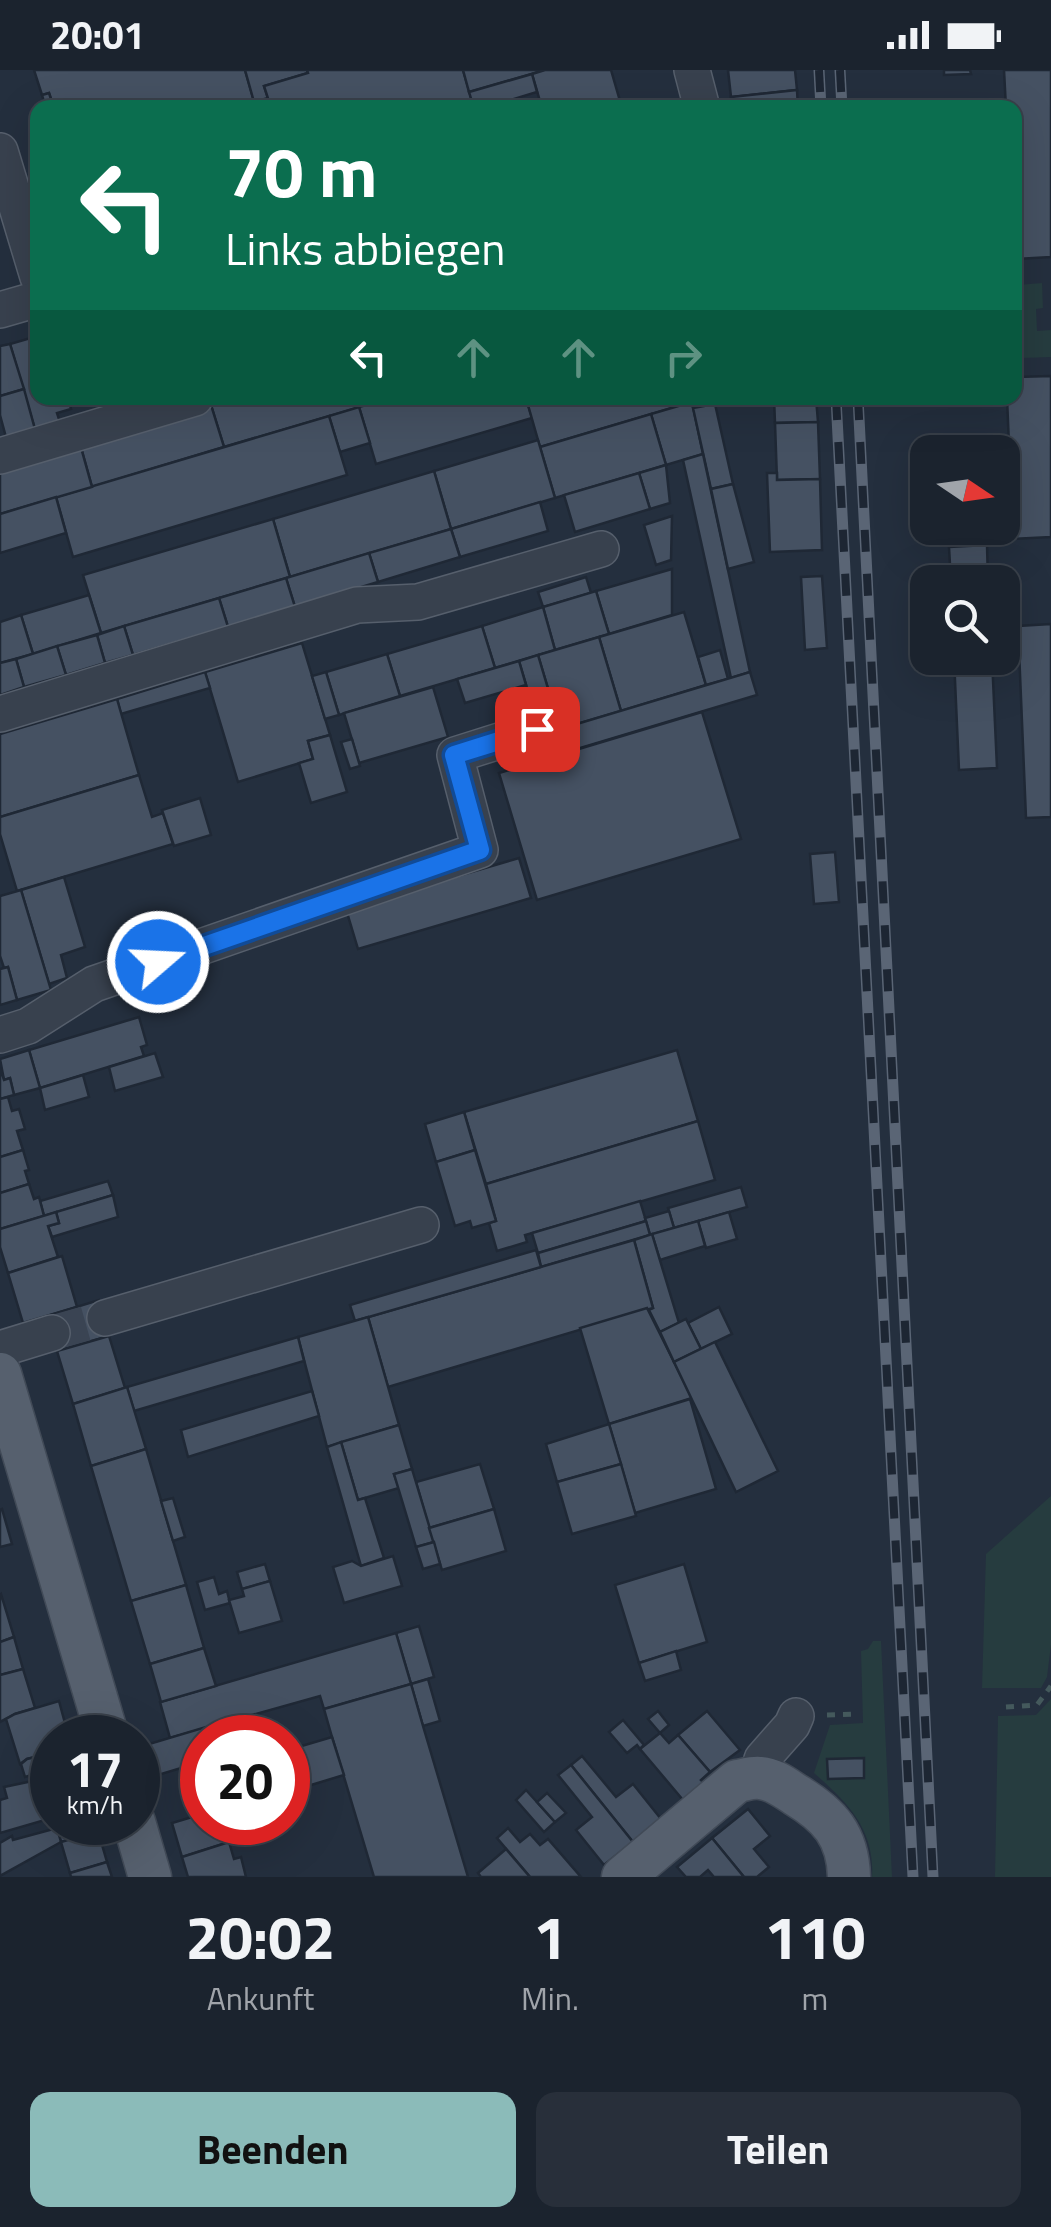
<!DOCTYPE html>
<html lang="de">
<style>
:root{--surface:#1b232e;--page:#282f3a;--text:#f1f3f6;--muted:#a0a4aa;--line:#39404a;--accent:#8bbbb9}
body{margin:0;font-family:"Titillium Web",sans-serif;background:var(--page);color:var(--text);height:100vh;display:flex;flex-direction:column;font-size:38px;white-space:nowrap}
*{box-sizing:border-box;margin:0}
p{font-size:32px;color:var(--muted)}
.icon{flex:none;width:55px;height:55px;fill:none;stroke:currentColor;stroke-width:2;stroke-linecap:round;stroke-linejoin:round}
.map{position:relative;height:1807px;overflow:hidden}
.drawer{display:flex;flex-direction:column;background:var(--surface);flex:1}
.drawer>*{flex:none}
.hud{position:absolute;left:30px;top:30px;width:992px;height:305px;border-radius:20px;box-shadow:0 10px 40px #0002,0 0 0 2px var(--line);background:#0b6e4f;color:#fff;overflow:hidden}
.needle{width:65px;rotate:103deg}
.controls{position:absolute;left:910px;top:365px;display:grid;gap:20px}
.controls a{display:grid;place-items:center;width:110px;height:110px;border-radius:20px;background:var(--surface);box-shadow:0 10px 40px #0002,0 0 0 2px var(--line);font-size:50px}
.speed{position:absolute;left:30px;top:1645px;display:flex;gap:20px;font-size:50px;font-weight:700;text-align:center}
.speed>*{display:grid;place-content:center;width:130px;height:130px;border-radius:50%;background:var(--surface);box-shadow:0 10px 40px #0002,0 0 0 2px var(--line);line-height:1}
.speed small{font-size:25px;font-weight:400}
.speed .limit{border:15px solid #d22;background:#fff;color:#111}
.pin{position:absolute;display:grid;place-items:center;width:85px;height:85px;color:#fff;margin:-42px;border-radius:20px;box-shadow:0 5px 15px #0006}
.me{position:absolute;width:110px;margin:-55px;rotate:71deg;stroke-linejoin:round;filter:drop-shadow(0 0 8px #0008)}
.turn{display:flex;align-items:center;gap:35px;height:210px;padding:0 30px;font-size:45px}
.turn .icon{width:130px;height:130px;stroke-width:2.5}
.turn b{display:block;font-size:70px;line-height:85px}
.lanes{display:flex;align-items:center;height:95px;padding:0 30px;background:#0003;justify-content:center;gap:50px;direction:ltr}
.lanes .off{opacity:.35}
.eta{display:flex;justify-content:space-evenly;align-items:center;height:170px;text-align:center}
.eta b{font-size:60px;font-weight:700;line-height:70px}
.button{display:flex;gap:20px;margin-top:auto;padding:20px 30px}
.button a{flex:1;height:115px;border-radius:20px;background:var(--accent);color:#111;font-size:40px;font-weight:700;line-height:115px;text-align:center}
.button a+a{background:var(--page);color:var(--text)}
.status{display:flex;justify-content:space-between;align-items:center;height:70px;padding:0 50px;background:var(--surface);direction:ltr}
.status svg{height:28px;fill:currentColor}
.map>svg:first-child{display:block}
</style>
<div class="status"><b>20:01</b><svg viewBox="0 0 49 12"><path d="M0 12V9h3v3zM5 12V6h3v6zM10 12V3h3v9zM15 12V0h3v12zM26 1h20v11H26zM47 4h2v5h-2z"/></svg></div>
<div class="map">
<svg width="1051" height="1807" viewBox="0 0 1051 1807">
<rect width="100%" height="100%" fill="#242f3e"/>
<g fill="#263c3f">
<polygon points="1042,213 1043,238 1036,239 1037,261 1051,260 1051,287 1022,288 1018,215"/>
<polygon points="1051,1426 1051,1575 1047,1607 1041,1618 982,1618 986,1484"/>
<path d="M873 1571H881L892 1807H872C875 1759 847 1732 814 1703L830 1655 863 1653 861 1581 868 1579Z"/>
<polygon points="1051,1629 1051,1807 995,1807 998,1646 1036,1645"/>
</g>
<g fill="#455162" stroke="#1f2835" stroke-width="2.5">
<polygon points="34,0 245,0 256,38 54,38 49,23 42,25"/>
<polygon points="245,0 307,0 308,3 264,16 268,28 254,32"/>
<polygon points="307,0 463,0 474,38 271,38 264,16 308,3"/>
<polygon points="463,0 545,0 469,22"/>
<polygon points="545,0 611,0 622,38 542,38 532,4"/>
<polygon points="728,0 795,0 797,20 731,27"/>
<polygon points="944,0 970,0 971,4 944,5"/>
<polygon points="1004,0 1051,0 1051,187 1015,189 1015,205 1015,38 1006,38"/>
<polygon points="532,4 537,22 484,38 474,38 469,22"/>
<polygon points="797,20 798,38 732,38 731,27"/>
<polygon points="49,23 54,38 46,38 42,25"/>
<polygon points="34,267 38,277 38,328 68,328 71,339 57,343 61,355 36,363 10,274"/>
<polygon points="10,274 24,319 0,326 0,276"/>
<polygon points="1051,306 1051,467 1013,469 1007,328 1015,328 1015,307"/>
<polygon points="24,319 36,363 7,371 0,345 0,326"/>
<polygon points="236,328 391,328 224,377 211,335"/>
<polygon points="391,328 526,328 532,348 376,394 359,337"/>
<polygon points="526,328 691,328 692,332 540,377"/>
<polygon points="774,328 816,328 818,352 775,353"/>
<polygon points="692,332 703,384 666,395 651,344"/>
<polygon points="715,334 733,414 711,419 693,338"/>
<polygon points="211,335 224,377 92,417 80,374"/>
<polygon points="359,337 370,373 340,382 329,346"/>
<polygon points="651,344 666,395 555,428 540,377"/>
<polygon points="329,346 347,405 73,487 56,427"/>
<polygon points="818,352 820,409 777,410 775,353"/>
<polygon points="538,370 555,428 451,459 434,401"/>
<polygon points="80,374 92,417 0,444 0,398"/>
<polygon points="703,384 750,602 731,608 683,390"/>
<polygon points="666,395 670,433 650,439 639,403"/>
<polygon points="434,401 451,459 290,507 273,449"/>
<polygon points="639,403 650,439 575,462 564,425"/>
<polygon points="767,403 777,403 777,410 820,409 822,480 770,482"/>
<polygon points="733,414 754,492 728,499 711,419"/>
<polygon points="56,427 66,463 0,483 0,444"/>
<polygon points="540,432 548,461 460,487 451,459"/>
<polygon points="672,446 671,490 656,495 644,455"/>
<polygon points="273,449 290,507 101,563 83,505"/>
<polygon points="451,459 460,487 378,512 369,483"/>
<polygon points="987,475 988,512 951,512 949,477"/>
<polygon points="369,483 378,512 295,537 286,508"/>
<polygon points="672,499 672,545 609,564 596,521"/>
<polygon points="822,506 827,578 805,580 801,507"/>
<polygon points="586,507 591,523 543,537 538,522"/>
<polygon points="286,508 295,537 228,557 219,528"/>
<polygon points="596,521 609,564 555,580 543,537"/>
<polygon points="89,525 101,563 33,584 21,545"/>
<polygon points="219,528 228,557 133,585 124,556"/>
<polygon points="543,537 555,580 495,598 482,556"/>
<polygon points="684,542 706,615 621,641 599,567"/>
<polygon points="21,545 33,584 0,593 0,552"/>
<polygon points="1051,554 1051,747 1026,748 1018,556"/>
<polygon points="124,556 133,585 105,593 97,565"/>
<polygon points="482,556 495,598 400,626 387,584"/>
<polygon points="97,565 105,593 66,605 57,576"/>
<polygon points="599,567 621,641 560,659 538,585"/>
<polygon points="302,573 330,665 308,671 313,689 238,712 205,602"/>
<polygon points="57,576 66,605 24,617 16,589"/>
<polygon points="720,580 728,609 706,615 698,587"/>
<polygon points="387,584 400,626 339,645 326,602"/>
<polygon points="538,585 549,622 530,628 519,591"/>
<polygon points="954,588 992,588 997,698 959,700"/>
<polygon points="16,589 24,617 0,625 0,593"/>
<polygon points="519,591 526,615 465,633 457,609"/>
<polygon points="205,602 210,618 121,644 117,629"/>
<polygon points="326,602 339,645 325,649 312,606"/>
<polygon points="750,602 757,625 567,682 560,659"/>
<polygon points="433,617 448,667 359,693 344,643"/>
<polygon points="117,629 139,705 0,747 0,664"/>
<polygon points="702,642 741,769 537,830 499,703"/>
<polygon points="330,665 347,722 311,733 299,693 313,689 308,671"/>
<polygon points="352,669 360,696 350,699 341,672"/>
<polygon points="139,705 152,747 163,743 173,774 17,821 0,764 0,747"/>
<polygon points="200,728 211,765 174,776 162,740"/>
<polygon points="835,782 839,832 814,834 810,784"/>
<polygon points="519,788 531,828 358,879 346,839"/>
<polygon points="64,807 85,877 61,885 67,908 49,914 21,820"/>
<polygon points="21,820 51,920 17,930 8,897 4,898 0,886 0,826"/>
<polygon points="8,897 17,930 0,935 0,899"/>
<polygon points="139,947 147,975 141,977 144,986 40,1018 29,980"/>
<polygon points="29,980 40,1018 14,1025 10,1008 4,1010 0,989"/>
<polygon points="677,980 698,1051 486,1114 464,1042"/>
<polygon points="155,983 163,1007 115,1021 109,997"/>
<polygon points="0,998 4,1010 10,1008 14,1025 0,1029"/>
<polygon points="83,1005 89,1027 45,1040 40,1018"/>
<polygon points="8,1027 12,1041 19,1039 25,1059 17,1061 23,1080 0,1087 0,1029"/>
<polygon points="464,1042 475,1080 436,1092 425,1054"/>
<polygon points="698,1051 715,1110 525,1165 527,1172 497,1181 489,1153 496,1151 486,1114"/>
<polygon points="23,1080 29,1100 25,1101 29,1114 0,1123 0,1087"/>
<polygon points="475,1080 496,1151 472,1158 470,1151 455,1156 436,1092"/>
<polygon points="108,1111 113,1125 44,1146 40,1131"/>
<polygon points="29,1114 34,1129 39,1127 44,1146 0,1159 0,1123"/>
<polygon points="741,1117 747,1137 674,1158 668,1138"/>
<polygon points="113,1125 118,1147 52,1167 48,1156 59,1153 56,1142"/>
<polygon points="640,1131 646,1151 538,1183 532,1163"/>
<polygon points="669,1141 674,1158 650,1165 645,1148"/>
<polygon points="56,1142 59,1153 48,1156 58,1187 8,1203 0,1177 0,1159"/>
<polygon points="729,1142 737,1169 706,1178 698,1151"/>
<polygon points="646,1151 650,1165 541,1197 538,1183"/>
<polygon points="698,1151 705,1176 660,1190 652,1164"/>
<polygon points="652,1164 679,1253 660,1262 649,1240 653,1238 634,1170"/>
<polygon points="634,1170 653,1238 388,1317 368,1247"/>
<polygon points="536,1180 541,1197 355,1251 350,1235"/>
<polygon points="62,1186 77,1237 23,1253 8,1203"/>
<polygon points="99,1230 109,1266 57,1281 47,1246"/>
<polygon points="719,1237 732,1264 701,1279 688,1253"/>
<polygon points="647,1238 692,1328 609,1354 580,1258"/>
<polygon points="368,1247 399,1355 327,1377 298,1267"/>
<polygon points="686,1249 701,1279 674,1292 660,1262"/>
<polygon points="109,1266 125,1318 73,1334 57,1281"/>
<polygon points="298,1267 304,1291 134,1341 127,1317"/>
<polygon points="715,1272 778,1401 736,1422 674,1292"/>
<polygon points="127,1317 146,1379 91,1396 73,1334"/>
<polygon points="312,1321 319,1346 188,1387 181,1360"/>
<polygon points="690,1329 716,1419 635,1443 609,1354"/>
<polygon points="609,1354 621,1394 557,1412 546,1374"/>
<polygon points="399,1355 412,1399 394,1404 399,1418 358,1430 341,1372"/>
<polygon points="341,1372 358,1430 365,1428 384,1488 361,1496 327,1377"/>
<polygon points="146,1379 186,1515 131,1531 91,1396"/>
<polygon points="480,1394 494,1439 429,1458 416,1412"/>
<polygon points="621,1394 636,1446 572,1464 557,1412"/>
<polygon points="412,1399 434,1472 416,1477 394,1404"/>
<polygon points="173,1428 185,1467 173,1471 161,1431"/>
<polygon points="2,1439 12,1474 0,1477 0,1440"/>
<polygon points="494,1439 506,1481 442,1500 429,1458"/>
<polygon points="434,1472 440,1494 423,1499 416,1477"/>
<polygon points="393,1486 402,1516 344,1533 333,1497 352,1491 361,1496"/>
<polygon points="265,1494 270,1511 242,1519 237,1502"/>
<polygon points="684,1494 707,1572 639,1593 615,1515"/>
<polygon points="214,1507 219,1524 227,1521 230,1533 205,1540 197,1512"/>
<polygon points="270,1511 282,1551 239,1563 229,1530 244,1526 242,1519"/>
<polygon points="186,1515 204,1578 150,1594 131,1531"/>
<polygon points="1,1524 14,1567 0,1572 0,1525"/>
<polygon points="419,1556 434,1607 411,1614 396,1563"/>
<polygon points="396,1563 411,1614 324,1639 320,1626 170,1668 160,1632"/>
<polygon points="14,1567 23,1599 0,1605 0,1572"/>
<polygon points="204,1578 216,1616 161,1632 150,1594"/>
<polygon points="676,1581 681,1600 645,1611 639,1593"/>
<polygon points="23,1599 35,1638 15,1644 0,1652 0,1605"/>
<polygon points="428,1609 440,1651 423,1656 411,1614"/>
<polygon points="411,1614 423,1656 468,1807 374,1807 332,1667 324,1639"/>
<polygon points="59,1631 69,1668 52,1668 52,1683 27,1689 20,1694 6,1649 15,1644"/>
<polygon points="658,1641 669,1655 660,1663 648,1649"/>
<polygon points="707,1641 740,1680 710,1702 678,1665"/>
<polygon points="623,1650 644,1675 640,1679 637,1675 627,1683 609,1662"/>
<polygon points="226,1651 230,1668 202,1668 202,1680 194,1682 198,1693 158,1705 149,1674"/>
<polygon points="660,1663 669,1673 678,1665 710,1702 701,1710 704,1713 683,1730 640,1679"/>
<polygon points="332,1667 344,1705 288,1722 288,1680"/>
<polygon points="52,1683 52,1699 25,1707 21,1694 27,1689"/>
<polygon points="582,1686 616,1727 633,1714 661,1749 633,1772 571,1695"/>
<polygon points="864,1688 864,1708 828,1709 827,1689"/>
<polygon points="571,1695 633,1772 604,1795 576,1760 592,1747 558,1705"/>
<polygon points="52,1699 52,1733 50,1734 40,1702"/>
<polygon points="42,1709 52,1748 0,1763 0,1730 7,1728 4,1717"/>
<polygon points="526,1720 555,1752 544,1762 516,1730"/>
<polygon points="547,1723 566,1743 555,1752 537,1732"/>
<polygon points="748,1739 770,1766 754,1779 769,1797 757,1807 744,1807 712,1768"/>
<polygon points="202,1744 202,1752 250,1753 226,1760 229,1772 182,1787 172,1753"/>
<polygon points="55,1752 95,1752 98,1761 61,1772"/>
<polygon points="57,1758 61,1772 0,1806 0,1773 12,1766 13,1770"/>
<polygon points="508,1758 520,1772 530,1764 540,1775 548,1769 581,1807 530,1807 497,1768"/>
<polygon points="98,1761 107,1792 70,1803 61,1772"/>
<polygon points="712,1768 744,1807 714,1807 708,1800 700,1807 686,1807 677,1797"/>
<polygon points="229,1772 234,1789 241,1787 246,1807 188,1807 182,1787"/>
<polygon points="506,1779 530,1807 481,1807 478,1803"/>
<polygon points="107,1792 112,1807 71,1807 70,1803"/>
</g>
<g fill="none" stroke-linecap="round" stroke-linejoin="round">
<polyline stroke="#3a4453" stroke-width="35" stroke-dasharray="35 18" stroke-linecap="butt" points="52,1263 105,1248"/>
<g stroke="#565f6c" stroke-width="38">
<g id="minor">
<polyline points="692,0 702,38"/>
<polyline points="0,81 38,207"/>
<polyline points="0,240 38,229"/>
<polyline points="0,386 195,328"/>
<polyline points="0,644 357,535 418,532 601,479"/>
<polyline points="0,965 28,956 94,914 480,780 455,685 537,659"/>
<polyline points="105,1248 421,1155"/>
<polyline points="0,1279 52,1263"/>
<polyline points="758,1707 762,1689 792,1655 796,1646"/>
</g>
</g>
<g stroke="#414a57" stroke-width="45">
<g id="major">
<polyline points="0,1304 108,1668"/>
<polyline points="134,1752 150,1807"/>
<path d="M623 1807 737 1711C744 1710 753 1707 760 1708 774 1709 785 1718 796 1725 829 1745 848 1765 849 1807"/>
</g>
</g>
<g stroke="#44595c" stroke-width="5" stroke-dasharray="8 8" stroke-linecap="butt">
<polyline points="1006,1637 1037,1635 1051,1616"/>
<polyline points="827,1645 859,1644"/>
</g>
<use href="#minor" stroke="#38414e" stroke-width="35"/>
<use href="#major" stroke="#56606e" stroke-width="42"/>
<g stroke="#5a6575" stroke-width="11">
<g id="rail">
<polyline points="819,0 821,38"/>
<polyline points="840,0 842,38"/>
<polyline points="836,328 913,1807"/>
<polyline points="858,328 933,1807"/>
</g>
</g>
<use href="#rail" stroke="#1d2633" stroke-width="8" stroke-dasharray="22" stroke-linecap="butt"/>
</g>
<g fill="none" stroke-linecap="round" stroke-linejoin="round">
<g stroke="#114b97" stroke-width="25">
<polyline id="route" points="158,892 480,780 454,685 537,659"/>
</g>
<use href="#route" stroke="#1a73e8" stroke-width="18"/>
</g>
</svg>
<div class="controls">
<a><svg class="needle" viewBox="-14 -14 28 28"><path d="M0-13l5 13h-10z" fill="#e53935"/><path d="M0 13l5-13h-10z" fill="#a0a4aa"/></svg></a>
<a><svg class="icon" aria-label="search" viewBox="0 0 24 24"><circle cx="10" cy="10" r="6"/><path d="M15 15l6 6"/></svg></a>
</div>
<div class="speed"><div>17<small>km/h</small></div><div class="limit">20</div></div>
<div class="pin" style="left:537px;top:659px;background:#d93025"><svg class="icon" aria-label="arrive" viewBox="0 0 24 24"><path d="M6 21V4h12l-3 4 3 4H6"/></svg></div>
<svg class="me" style="left:158px;top:892px" viewBox="-20 -20 40 40"><circle r="17" fill="#1a73e8" stroke="#fff" stroke-width="3"/><path d="M0-11L8 9 0 5-8 9z" fill="#fff"/></svg>
<div class="hud">
<div class="turn"><svg class="icon" aria-label="left" viewBox="0 0 24 24"><path d="M17 20v-9H6M10 6l-5 5 5 5"/></svg><div><b>70 m</b>Links abbiegen</div></div>
<div class="lanes"><svg class="icon" aria-label="left" viewBox="0 0 24 24"><path d="M17 20v-9H6M10 6l-5 5 5 5"/></svg><svg class="icon off" aria-label="ahead" viewBox="0 0 24 24"><path d="M12 20V5M6 11l6-6 6 6"/></svg><svg class="icon off" aria-label="ahead" viewBox="0 0 24 24"><path d="M12 20V5M6 11l6-6 6 6"/></svg><svg class="icon off" aria-label="right" viewBox="0 0 24 24"><path d="M7 20v-9h11M14 6l5 5-5 5"/></svg></div>
</div>
</div>
<section class="drawer">
<div class="eta">
<div><b>20:02</b><p>Ankunft</p></div>
<div><b>1</b><p>Min.</p></div>
<div><b>110</b><p>m</p></div>
</div>
<div class="button"><a>Beenden</a><a>Teilen</a></div>
</section>
